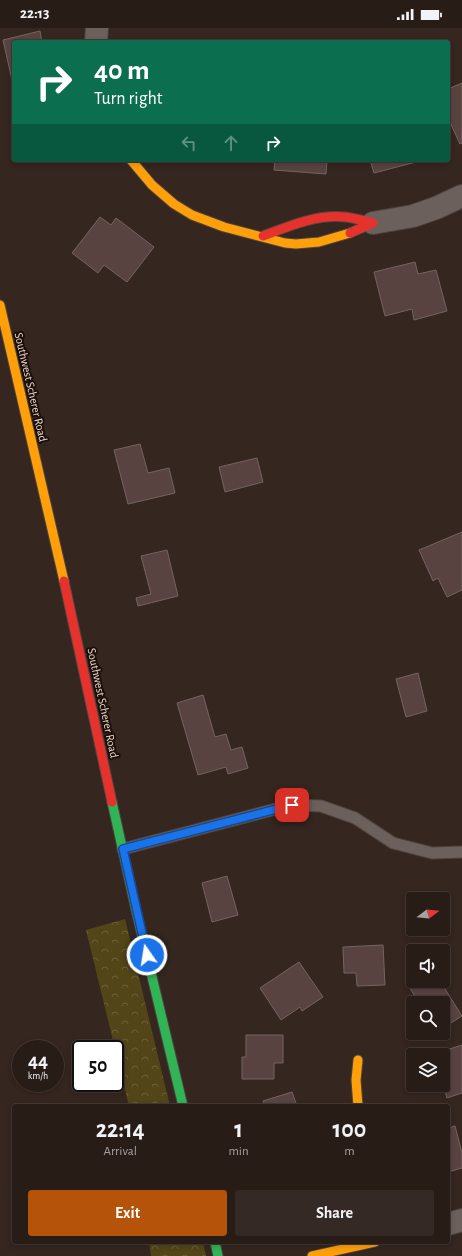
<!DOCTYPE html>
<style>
:root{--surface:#281c17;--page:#342924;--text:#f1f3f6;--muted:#a5a1a1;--line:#443a36;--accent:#b45309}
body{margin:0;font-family:"Alegreya Sans",sans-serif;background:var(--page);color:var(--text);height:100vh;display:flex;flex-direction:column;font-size:15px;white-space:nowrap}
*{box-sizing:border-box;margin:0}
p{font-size:13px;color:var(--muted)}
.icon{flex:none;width:22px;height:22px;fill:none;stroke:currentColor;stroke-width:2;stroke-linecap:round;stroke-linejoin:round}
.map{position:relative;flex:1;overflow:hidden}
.panel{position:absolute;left:12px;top:1076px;width:438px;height:140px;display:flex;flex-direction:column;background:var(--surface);border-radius:4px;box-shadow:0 2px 6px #0003,0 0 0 1px var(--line)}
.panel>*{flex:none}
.banner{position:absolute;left:12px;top:12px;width:438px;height:122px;border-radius:4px;box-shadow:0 2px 6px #0003,0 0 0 1px var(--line);background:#0b6e4f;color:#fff;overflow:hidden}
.needle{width:26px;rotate:74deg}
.fabs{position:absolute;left:406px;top:864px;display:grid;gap:8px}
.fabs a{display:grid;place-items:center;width:44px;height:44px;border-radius:4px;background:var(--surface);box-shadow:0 2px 6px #0003,0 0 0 1px var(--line);font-size:20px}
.speed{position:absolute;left:12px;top:1012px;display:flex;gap:8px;font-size:20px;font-weight:700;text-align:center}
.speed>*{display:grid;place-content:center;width:52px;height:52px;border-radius:50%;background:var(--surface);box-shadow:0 2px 6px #0003,0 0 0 1px var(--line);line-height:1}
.speed small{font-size:10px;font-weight:400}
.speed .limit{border:2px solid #111;border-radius:6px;background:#fff;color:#111}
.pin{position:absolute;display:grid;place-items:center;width:34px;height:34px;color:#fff;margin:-17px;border-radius:8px;box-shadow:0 2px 6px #0006}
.me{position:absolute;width:44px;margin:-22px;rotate:347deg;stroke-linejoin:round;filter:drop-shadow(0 0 3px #0008)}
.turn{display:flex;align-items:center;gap:14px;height:84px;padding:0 16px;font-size:18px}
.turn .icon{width:52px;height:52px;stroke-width:2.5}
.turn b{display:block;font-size:28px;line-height:34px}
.lanes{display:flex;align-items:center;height:38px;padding:0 16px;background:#0003;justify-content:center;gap:20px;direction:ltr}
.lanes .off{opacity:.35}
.eta{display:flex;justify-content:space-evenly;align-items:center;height:68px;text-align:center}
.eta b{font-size:24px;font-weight:700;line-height:28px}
.button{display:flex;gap:8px;margin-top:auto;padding:8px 16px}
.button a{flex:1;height:46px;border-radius:4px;background:var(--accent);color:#fff;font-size:16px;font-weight:700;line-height:46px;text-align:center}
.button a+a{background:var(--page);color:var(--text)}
.status{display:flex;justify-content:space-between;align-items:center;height:28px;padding:0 20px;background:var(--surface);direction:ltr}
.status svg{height:11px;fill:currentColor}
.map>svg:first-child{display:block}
</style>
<div class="status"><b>22:13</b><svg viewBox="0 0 49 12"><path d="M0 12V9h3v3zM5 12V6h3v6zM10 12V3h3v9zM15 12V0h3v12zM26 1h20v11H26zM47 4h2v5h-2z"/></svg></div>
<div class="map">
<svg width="462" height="1228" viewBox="0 0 462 1228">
<defs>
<pattern id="forest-crowns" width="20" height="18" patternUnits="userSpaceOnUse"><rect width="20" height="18" fill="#524618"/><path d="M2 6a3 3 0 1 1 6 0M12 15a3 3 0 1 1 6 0" fill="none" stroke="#6b6039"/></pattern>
</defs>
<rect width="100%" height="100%" fill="#35261f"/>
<g fill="url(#forest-crowns)">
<polygon points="125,891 170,1078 129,1078 86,902"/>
<polygon points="149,1214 203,1214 206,1228 151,1228"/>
</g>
<g fill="#584341" stroke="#736462">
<polygon points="40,3 42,14 14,14 14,61 3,12"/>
<polygon points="462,55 462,115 460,116 448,90 448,61"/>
<polygon points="275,132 327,132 326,146 274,142"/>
<polygon points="370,132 420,132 420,133 374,145"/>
<polygon points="100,189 111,197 116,190 154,219 127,254 104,237 98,245 72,225"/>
<polygon points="415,234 418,246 436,242 447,283 414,292 412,281 385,288 374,244"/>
<polygon points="140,416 148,445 169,440 175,465 128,476 114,422"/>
<polygon points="257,430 263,454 225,464 219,439"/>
<polygon points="462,504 462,562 447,569 438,550 433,553 419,522"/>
<polygon points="167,522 178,568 138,578 136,570 151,566 141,528"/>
<polygon points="418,645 427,683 406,689 396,651"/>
<polygon points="203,667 215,709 226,706 231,722 242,719 248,740 228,746 226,739 198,747 177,675"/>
<polygon points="227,848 238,887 212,894 202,855"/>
<polygon points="383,917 385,957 357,958 356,945 344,945 343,919"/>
<polygon points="299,934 323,969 302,983 300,979 281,992 260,960"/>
<polygon points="414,953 440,953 462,988 443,1000 443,975 419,975 408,957"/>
<polygon points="246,1007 283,1007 283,1035 274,1035 274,1051 242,1051 242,1029 246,1029"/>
<polygon points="462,1017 462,1065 447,1070 443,1057 432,1061 431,1057 443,1057 443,1027 431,1027"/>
<polygon points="292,1064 297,1078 265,1078 263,1073"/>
<polygon points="455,1098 462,1125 462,1140 448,1144 448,1100"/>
</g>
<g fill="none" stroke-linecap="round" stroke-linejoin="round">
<g stroke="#50443e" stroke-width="13">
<polyline id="lane" points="123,821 291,777 321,778 355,790 393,815 432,825 462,824"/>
</g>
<g stroke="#50443e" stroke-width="24">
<g id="street">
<polyline points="96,14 97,0"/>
<polyline points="373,195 413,188 436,180 462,168"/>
<polyline points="448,1196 462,1192"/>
</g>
</g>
<g stroke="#50443e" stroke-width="11">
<g id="fast">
<polyline points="112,774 136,882 183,1078"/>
<polyline points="215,1214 218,1228"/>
</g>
</g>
<g stroke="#50443e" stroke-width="11">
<g id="slow">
<polyline points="131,132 152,157 174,176 192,187 224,199 285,215 296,216 319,214 350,205"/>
<polyline points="0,277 64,553"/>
<polyline points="358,1032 356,1052 358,1078"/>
<polyline points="312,1228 375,1214"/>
</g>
</g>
<g stroke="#50443e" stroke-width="11">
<g id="jam">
<path d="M263 208C289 198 317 186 345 189 355 190 364 193 373 195L350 205"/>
<polyline points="64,553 112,774"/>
</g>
</g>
<use href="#lane" stroke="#6b605b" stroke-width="11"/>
<use href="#street" stroke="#6b605b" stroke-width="22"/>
<use href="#fast" stroke="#30b455" stroke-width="9"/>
<use href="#slow" stroke="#ff9f0a" stroke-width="9"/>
<use href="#jam" stroke="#e5322d" stroke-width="9"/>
</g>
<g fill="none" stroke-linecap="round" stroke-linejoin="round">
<g stroke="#114b97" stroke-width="10">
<polyline id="route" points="147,927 123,821 292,777"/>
</g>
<use href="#route" stroke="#1a73e8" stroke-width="7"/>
</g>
<g text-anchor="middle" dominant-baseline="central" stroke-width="4" stroke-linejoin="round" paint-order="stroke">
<g font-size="12" fill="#e9d7cf" stroke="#1c0f0a">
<text transform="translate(31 359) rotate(77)">Southwest Scherer Road</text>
<text transform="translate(103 675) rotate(78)">Southwest Scherer Road</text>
</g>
</g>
</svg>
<div class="fabs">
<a><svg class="needle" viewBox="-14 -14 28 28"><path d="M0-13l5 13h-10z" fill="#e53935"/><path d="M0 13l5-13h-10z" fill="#a5a1a1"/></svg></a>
<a><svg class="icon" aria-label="sound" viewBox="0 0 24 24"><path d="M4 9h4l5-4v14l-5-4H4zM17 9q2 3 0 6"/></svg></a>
<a><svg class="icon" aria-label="search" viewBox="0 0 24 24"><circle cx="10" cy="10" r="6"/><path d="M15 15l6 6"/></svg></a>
<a><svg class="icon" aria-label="layers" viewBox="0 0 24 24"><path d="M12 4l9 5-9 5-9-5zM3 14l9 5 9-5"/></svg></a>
</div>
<div class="speed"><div>44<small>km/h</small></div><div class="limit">50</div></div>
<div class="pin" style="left:292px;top:777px;background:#d93025"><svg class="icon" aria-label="arrive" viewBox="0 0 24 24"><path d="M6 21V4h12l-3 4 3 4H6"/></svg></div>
<svg class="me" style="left:147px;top:927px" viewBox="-20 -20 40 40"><circle r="17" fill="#1a73e8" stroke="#fff" stroke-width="3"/><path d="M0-11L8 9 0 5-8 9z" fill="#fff"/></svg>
<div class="banner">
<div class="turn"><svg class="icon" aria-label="right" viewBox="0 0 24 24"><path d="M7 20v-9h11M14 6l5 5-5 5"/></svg><div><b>40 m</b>Turn right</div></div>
<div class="lanes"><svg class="icon off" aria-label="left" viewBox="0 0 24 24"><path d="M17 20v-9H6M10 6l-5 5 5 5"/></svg><svg class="icon off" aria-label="ahead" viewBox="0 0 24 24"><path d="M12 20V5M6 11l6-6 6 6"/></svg><svg class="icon" aria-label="right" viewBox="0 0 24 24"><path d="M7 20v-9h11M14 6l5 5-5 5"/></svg></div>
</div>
<section class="panel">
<div class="eta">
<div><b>22:14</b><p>Arrival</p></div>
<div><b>1</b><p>min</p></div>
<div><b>100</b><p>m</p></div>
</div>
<div class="button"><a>Exit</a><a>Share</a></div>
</section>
</div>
